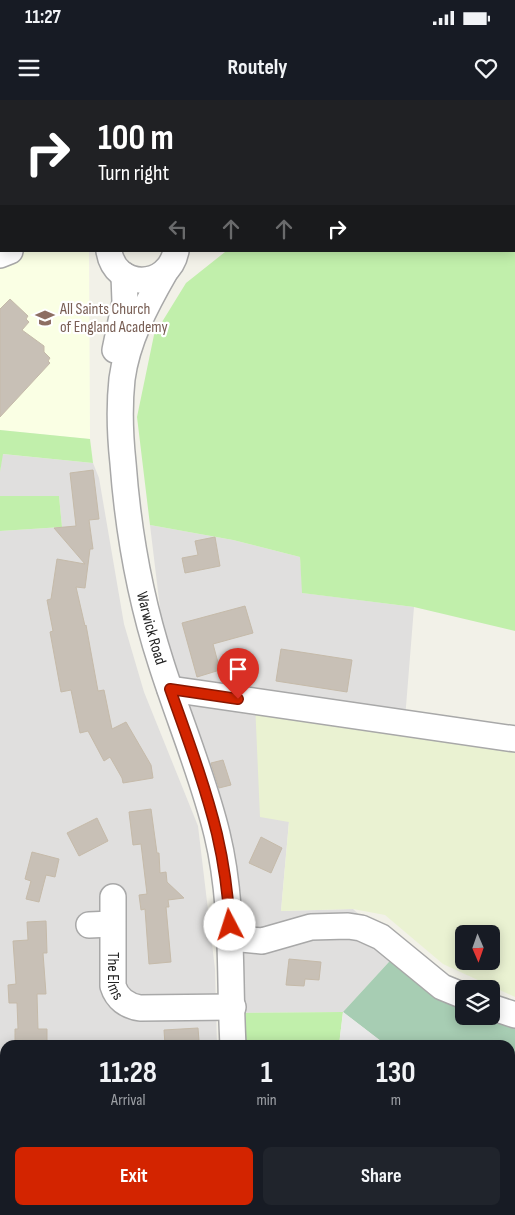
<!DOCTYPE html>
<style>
:root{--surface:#171b24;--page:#20242c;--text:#f1f3f6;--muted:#9ea1a6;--accent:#d32400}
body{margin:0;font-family:"Sofia Sans Condensed",sans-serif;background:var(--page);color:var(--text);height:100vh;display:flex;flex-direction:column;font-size:19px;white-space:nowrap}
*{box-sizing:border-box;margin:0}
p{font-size:16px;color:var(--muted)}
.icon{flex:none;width:28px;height:28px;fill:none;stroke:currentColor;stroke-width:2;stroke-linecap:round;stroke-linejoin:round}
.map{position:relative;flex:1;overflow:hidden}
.side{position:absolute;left:0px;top:940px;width:515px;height:175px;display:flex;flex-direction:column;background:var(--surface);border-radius:15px 15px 0 0;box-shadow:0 2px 12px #0003}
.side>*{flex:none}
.banner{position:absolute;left:0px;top:0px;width:515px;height:152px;box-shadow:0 2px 12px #0003;background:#202124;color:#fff;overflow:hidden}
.needle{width:32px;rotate:178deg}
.controls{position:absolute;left:455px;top:825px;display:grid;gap:10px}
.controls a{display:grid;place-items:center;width:45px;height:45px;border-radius:8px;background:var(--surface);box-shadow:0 2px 12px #0003;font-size:25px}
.pin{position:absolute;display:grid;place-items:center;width:42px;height:42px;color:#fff;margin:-51px -21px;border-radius:50% 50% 50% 0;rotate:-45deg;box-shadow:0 0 5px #0007}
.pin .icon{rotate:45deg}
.me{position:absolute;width:55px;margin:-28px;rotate:355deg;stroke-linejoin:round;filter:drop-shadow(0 0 4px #0008)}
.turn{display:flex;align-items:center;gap:18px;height:105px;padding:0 15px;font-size:22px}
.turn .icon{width:65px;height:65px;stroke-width:2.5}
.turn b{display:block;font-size:35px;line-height:42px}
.lanes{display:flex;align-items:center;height:48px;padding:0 15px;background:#0003;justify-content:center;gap:25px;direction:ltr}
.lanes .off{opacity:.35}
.eta{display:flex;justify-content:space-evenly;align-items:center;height:85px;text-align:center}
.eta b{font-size:30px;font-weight:700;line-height:35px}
.cta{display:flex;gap:10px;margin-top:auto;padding:10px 15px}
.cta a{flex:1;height:58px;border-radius:8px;background:var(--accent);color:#fff;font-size:20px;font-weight:700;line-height:58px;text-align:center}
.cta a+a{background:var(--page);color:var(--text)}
.status{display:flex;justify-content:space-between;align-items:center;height:35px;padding:0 25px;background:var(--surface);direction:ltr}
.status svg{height:14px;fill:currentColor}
header{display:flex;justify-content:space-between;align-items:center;height:65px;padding:0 15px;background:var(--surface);font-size:22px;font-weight:700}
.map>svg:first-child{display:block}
</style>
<div class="status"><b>11:27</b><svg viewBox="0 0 49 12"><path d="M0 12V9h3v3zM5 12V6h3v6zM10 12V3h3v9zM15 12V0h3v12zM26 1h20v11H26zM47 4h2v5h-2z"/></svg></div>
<header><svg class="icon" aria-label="menu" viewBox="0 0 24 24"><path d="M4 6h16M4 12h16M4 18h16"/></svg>Routely<svg class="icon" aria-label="heart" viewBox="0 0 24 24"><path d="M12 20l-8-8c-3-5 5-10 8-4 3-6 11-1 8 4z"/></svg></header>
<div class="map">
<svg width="515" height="1115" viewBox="0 0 515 1115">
<rect width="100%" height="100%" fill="#f2f1e8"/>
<g fill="#e0dfde">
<rect x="113" y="0" width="274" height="1"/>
<polygon points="2,354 93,363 99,378 124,524 144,592 198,726 215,869 217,945 5,945 5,1110 229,1110 229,1115 0,1115 0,431 62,427 59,396 0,396 0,372"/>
<polygon points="150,425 233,440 300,457 303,493 414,507 405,619 289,721 281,811 353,809 399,851 343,912 238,913 232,794 163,533"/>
<polygon points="261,1110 460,1110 475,1115 261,1115"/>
</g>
<polygon fill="#faffe4" points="0,31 1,151 89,151 90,339 0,330"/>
<path fill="#eaf2d2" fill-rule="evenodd" d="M255 602 515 639V897L443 864 385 815 353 809 281 811 289 722 260 717ZM464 834H491V861H464Z"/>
<g fill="#c1efab">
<polygon points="387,0 515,0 515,531 414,507 302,493 300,457 233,440 150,425 137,317 154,235 186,183 225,152 514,151 514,1"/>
<polygon points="0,330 90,339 93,363 3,354 0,372"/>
<polygon points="0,396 59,396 62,427 0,431"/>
<polygon points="343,912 339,945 240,945 238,913"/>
</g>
<polygon fill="#a7cdb3" points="399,851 464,895 464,916 515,914 515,1115 510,1110 510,945 386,945 343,912"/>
<polygon fill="#e9e9e9" points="343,912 386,945 339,945"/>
<g fill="#c8c0b6" stroke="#c5baa9">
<polygon points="10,199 28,216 26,219 29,222 22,230 44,246 44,252 50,258 48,261 50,263 0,317 0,209"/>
<polygon points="93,370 99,419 89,420 93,449 90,449 85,488 76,487 85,526 86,525 98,591 104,590 112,629 126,622 151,665 153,678 123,683 122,678 110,657 104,661 88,631 80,633 71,590 61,592 50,532 53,531 47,500 51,499 57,459 85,464 54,428 76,426 70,373"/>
<polygon points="215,437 220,466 185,473 182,458 198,455 195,441"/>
<polygon points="245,506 253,533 213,544 220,570 197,577 182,523"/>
<polygon points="281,549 352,560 347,592 276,581"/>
<polygon points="223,660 231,685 219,688 211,663"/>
<polygon points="151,709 157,753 159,753 160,773 166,772 167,782 184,798 168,800 169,807 166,807 171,862 149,864 145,809 141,810 139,795 147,794 141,744 133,745 129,712"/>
<polygon points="97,718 108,741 79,756 67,733"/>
<polygon points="261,737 282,748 271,773 249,763"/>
<polygon points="32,752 59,759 55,777 46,775 39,802 26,799 31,781 25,779"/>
<polygon points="46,821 47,853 43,853 46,894 37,894 38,929 47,929 47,945 15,945 15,929 18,929 17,903 9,903 8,885 16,884 13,841 28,840 27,822"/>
<polygon points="289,859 321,862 319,880 305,879 304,886 286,885"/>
<polygon points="198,928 199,941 188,941 188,945 165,945 164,930"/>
</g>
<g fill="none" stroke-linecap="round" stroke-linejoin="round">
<g stroke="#a8a8a8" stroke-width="28">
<g id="minor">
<polyline points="101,0 101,1"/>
<polyline points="424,0 424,1"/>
<polyline points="0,51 1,52"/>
<polyline points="514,92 515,92"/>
<path d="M109 151C115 190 168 190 176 151"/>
<polyline points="0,155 10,151"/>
<path id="s1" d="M165 172C146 205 127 241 122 279 119 307 120 335 123 363 128 430 140 498 161 563 179 620 203 676 217 734 234 804 229 874 233 945"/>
<polyline points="115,250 125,202 124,175"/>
<polyline points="170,589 515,639"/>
<path id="s2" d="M113 797V886C117 899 127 906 140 908L233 907"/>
<polyline points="89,825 112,824"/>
<polyline points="231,838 262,841 311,827 348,826 361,828 381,837 442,887 464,896"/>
<polyline points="491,907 515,915"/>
<polyline points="249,1110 249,1115"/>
<polyline points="495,1110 503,1112"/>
</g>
</g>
<use href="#minor" stroke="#fff" stroke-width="25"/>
</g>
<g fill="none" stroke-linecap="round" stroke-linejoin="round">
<g stroke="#891700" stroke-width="12">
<path id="route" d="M230 825C228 794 224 764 217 734 205 685 187 637 170 589L238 599"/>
</g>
<use href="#route" stroke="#d32400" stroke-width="9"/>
</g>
<defs>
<g id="school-bare" transform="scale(1.5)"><path d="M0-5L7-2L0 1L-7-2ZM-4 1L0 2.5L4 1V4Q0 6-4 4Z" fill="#8d6e63" stroke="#fff" stroke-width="2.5" paint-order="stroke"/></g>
</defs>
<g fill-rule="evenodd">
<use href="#school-bare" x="45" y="218"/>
</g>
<g text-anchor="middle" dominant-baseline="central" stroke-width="4.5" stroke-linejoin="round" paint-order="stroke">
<g font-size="16" fill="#785e54" stroke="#fff" text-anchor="start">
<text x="60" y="209">All Saints Church<tspan x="60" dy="18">of England Academy</tspan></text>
</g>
<g font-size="16" fill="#212121" stroke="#fff">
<text stroke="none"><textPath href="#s1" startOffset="368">Warwick Road</textPath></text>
<text stroke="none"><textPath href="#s2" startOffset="79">The Elms</textPath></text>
</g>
</g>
</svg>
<div class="controls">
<a><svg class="needle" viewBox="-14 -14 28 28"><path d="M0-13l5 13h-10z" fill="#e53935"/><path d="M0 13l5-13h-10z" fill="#9ea1a6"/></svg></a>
<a><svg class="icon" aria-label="layers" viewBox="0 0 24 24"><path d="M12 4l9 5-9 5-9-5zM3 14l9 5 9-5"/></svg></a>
</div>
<div class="pin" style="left:238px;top:599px;background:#d93025"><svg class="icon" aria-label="arrive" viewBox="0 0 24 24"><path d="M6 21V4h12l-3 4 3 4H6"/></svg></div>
<svg class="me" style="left:230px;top:825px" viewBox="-20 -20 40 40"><circle r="19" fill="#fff"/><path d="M0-13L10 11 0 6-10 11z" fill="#d32400"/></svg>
<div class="banner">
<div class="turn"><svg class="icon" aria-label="right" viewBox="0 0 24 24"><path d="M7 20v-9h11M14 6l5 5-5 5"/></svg><div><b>100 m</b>Turn right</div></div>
<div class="lanes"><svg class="icon off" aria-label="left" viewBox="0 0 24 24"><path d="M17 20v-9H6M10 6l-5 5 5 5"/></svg><svg class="icon off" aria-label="ahead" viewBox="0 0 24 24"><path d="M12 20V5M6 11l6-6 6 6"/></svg><svg class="icon off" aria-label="ahead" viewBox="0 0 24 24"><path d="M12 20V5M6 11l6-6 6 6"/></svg><svg class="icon" aria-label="right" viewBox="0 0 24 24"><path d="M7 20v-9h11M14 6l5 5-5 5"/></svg></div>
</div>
<section class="side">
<div class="eta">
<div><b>11:28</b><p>Arrival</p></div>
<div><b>1</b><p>min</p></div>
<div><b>130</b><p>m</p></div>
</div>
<div class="cta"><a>Exit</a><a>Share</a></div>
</section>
</div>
